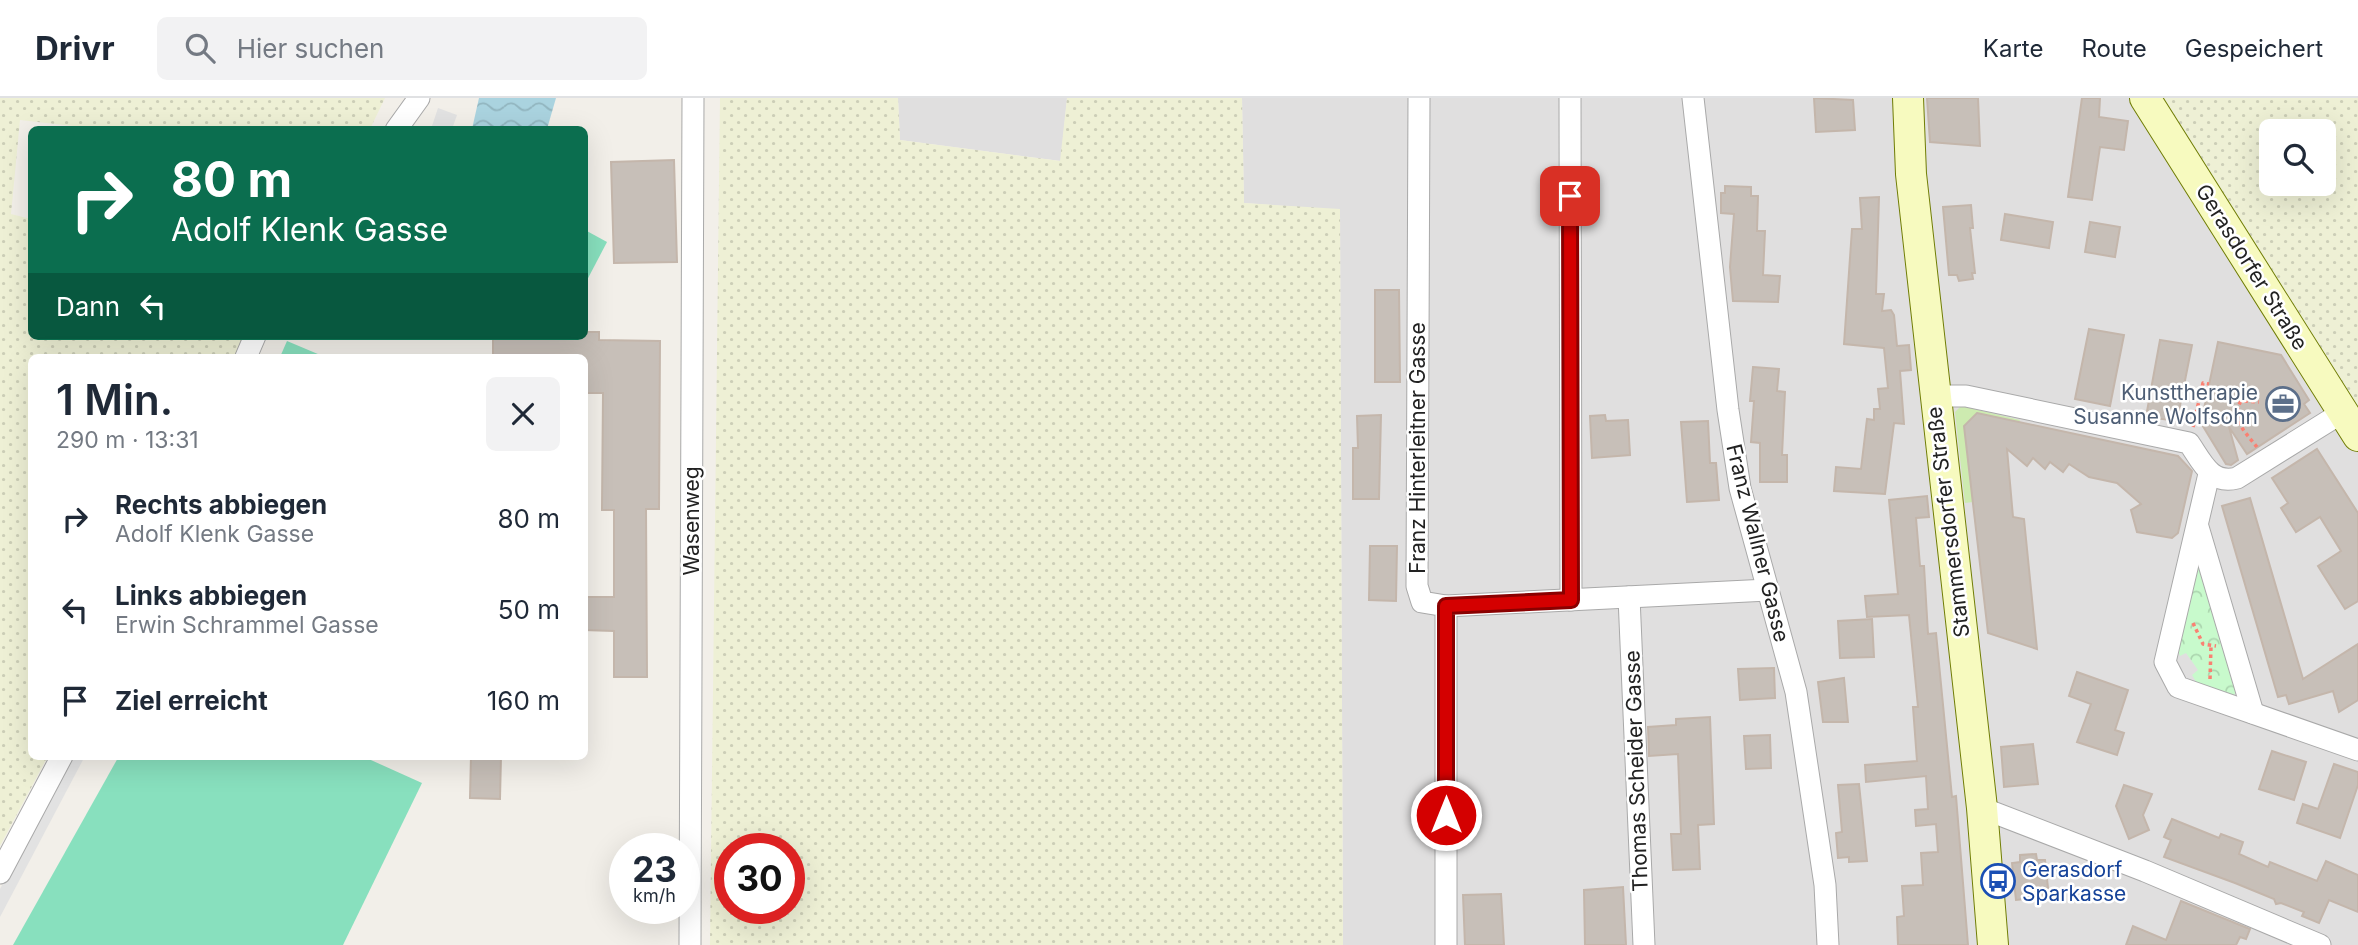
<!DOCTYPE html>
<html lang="de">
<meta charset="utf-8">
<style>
:root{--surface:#fff;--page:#f2f2f3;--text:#1f2937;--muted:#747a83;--line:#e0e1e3}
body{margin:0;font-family:Inter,sans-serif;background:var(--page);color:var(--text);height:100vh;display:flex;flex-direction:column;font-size:26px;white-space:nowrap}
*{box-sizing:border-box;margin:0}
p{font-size:23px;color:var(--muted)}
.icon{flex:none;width:38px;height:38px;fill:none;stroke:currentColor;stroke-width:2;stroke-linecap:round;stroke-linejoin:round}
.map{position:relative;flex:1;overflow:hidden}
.sheet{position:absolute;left:28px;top:256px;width:560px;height:406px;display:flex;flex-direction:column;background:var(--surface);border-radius:10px;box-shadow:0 7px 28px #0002}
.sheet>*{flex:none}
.guide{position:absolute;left:28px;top:28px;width:560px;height:214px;border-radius:10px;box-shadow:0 7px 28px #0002;background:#0b6e4f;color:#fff;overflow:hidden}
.tools{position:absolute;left:2259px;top:21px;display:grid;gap:14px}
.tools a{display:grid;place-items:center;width:77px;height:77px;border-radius:10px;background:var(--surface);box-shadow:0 7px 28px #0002;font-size:35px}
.speed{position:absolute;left:609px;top:735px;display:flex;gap:14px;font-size:35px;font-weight:700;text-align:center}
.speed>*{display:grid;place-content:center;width:91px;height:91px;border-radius:50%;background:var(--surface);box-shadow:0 7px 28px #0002;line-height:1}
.speed small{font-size:18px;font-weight:400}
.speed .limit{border:10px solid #d22;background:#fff;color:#111}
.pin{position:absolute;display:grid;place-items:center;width:60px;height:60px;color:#fff;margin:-30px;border-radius:14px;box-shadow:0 4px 10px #0006}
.me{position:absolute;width:77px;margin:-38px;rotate:0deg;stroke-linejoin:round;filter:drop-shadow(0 0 5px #0008)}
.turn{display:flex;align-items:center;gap:24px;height:147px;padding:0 28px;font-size:32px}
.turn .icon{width:91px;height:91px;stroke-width:2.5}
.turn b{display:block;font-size:49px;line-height:60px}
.then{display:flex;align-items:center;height:66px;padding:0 28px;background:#0003;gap:14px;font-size:26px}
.round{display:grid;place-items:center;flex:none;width:74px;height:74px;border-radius:10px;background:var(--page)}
.overview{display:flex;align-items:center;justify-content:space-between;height:119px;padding:0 28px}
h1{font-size:42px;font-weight:600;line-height:52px}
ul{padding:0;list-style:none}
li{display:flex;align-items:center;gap:21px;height:91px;padding:0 28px}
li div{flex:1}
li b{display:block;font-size:26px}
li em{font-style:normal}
header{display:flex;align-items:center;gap:42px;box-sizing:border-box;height:98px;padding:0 35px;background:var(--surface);border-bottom:2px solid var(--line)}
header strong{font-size:33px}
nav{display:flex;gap:38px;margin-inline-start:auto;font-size:24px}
.search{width:490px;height:63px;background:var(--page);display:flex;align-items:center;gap:18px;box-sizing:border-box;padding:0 24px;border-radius:10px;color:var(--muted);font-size:26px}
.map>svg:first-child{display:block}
</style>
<header>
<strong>Drivr</strong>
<div class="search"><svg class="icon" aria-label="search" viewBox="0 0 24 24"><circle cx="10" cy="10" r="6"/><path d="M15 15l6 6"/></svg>Hier suchen</div>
<nav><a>Karte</a><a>Route</a><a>Gespeichert</a></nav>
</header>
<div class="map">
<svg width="2358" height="847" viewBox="0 0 2358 847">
<defs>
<pattern id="farmland-dots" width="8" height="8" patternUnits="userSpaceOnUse" patternTransform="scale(1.75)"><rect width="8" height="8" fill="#eef0d5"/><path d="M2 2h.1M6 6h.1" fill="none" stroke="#ccceb7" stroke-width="1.8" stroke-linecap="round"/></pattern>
<pattern id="park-crowns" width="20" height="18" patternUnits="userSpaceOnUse" patternTransform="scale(1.75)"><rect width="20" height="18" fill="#c8facc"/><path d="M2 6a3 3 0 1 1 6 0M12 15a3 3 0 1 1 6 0" fill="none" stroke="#acd6af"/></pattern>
<pattern id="water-waves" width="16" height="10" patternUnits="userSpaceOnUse" patternTransform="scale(1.75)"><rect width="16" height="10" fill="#aad3df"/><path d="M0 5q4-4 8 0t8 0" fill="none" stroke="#92b5bf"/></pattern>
</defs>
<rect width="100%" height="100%" fill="#f2efe9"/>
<g fill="#e0dfdf">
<polygon points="898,0 1067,0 1061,63 900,42"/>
<polygon points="1242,0 2157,0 2358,320 2358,847 1343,847 1340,112 1244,105"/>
</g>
<g fill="url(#farmland-dots)" fill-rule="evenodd">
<polygon points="0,0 385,0 370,31 108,32 20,22 11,116 31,121 32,238 244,238 235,259 32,259 32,658 48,658 0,748"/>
<path d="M720 0H898L900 42 1060 63 1067 0H1242L1244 105 1340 111 1343 847H710ZM730 751H789V810H730Z"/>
<path d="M2157 0H2358V317ZM2272 33H2324V86H2272Z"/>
</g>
<polygon fill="#cdebb0" points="1961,308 2020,322 1973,404 1965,405 1955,314"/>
<polygon fill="url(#park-crowns)" points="2195,466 2200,466 2237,590 2233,600 2199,589 2192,577 2198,572 2186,555 2180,558 2177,551"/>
<g fill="#88e0be">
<polygon points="585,132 607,144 585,186"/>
<polygon points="287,243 325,259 280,259"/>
<polygon points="585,307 588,307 586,459 584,459"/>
<polygon points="119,658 362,658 422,685 343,847 13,847"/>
</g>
<g fill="#e2e2e2">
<polygon points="438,10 457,17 452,31 431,31"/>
<polygon points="70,658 85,658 0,819 0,791"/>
</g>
<polygon fill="url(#water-waves)" points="479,0 556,0 547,31 472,31"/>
<g fill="#c7bfb8" stroke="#c4b6ab" stroke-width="2">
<polygon points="1814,0 1853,2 1855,32 1816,34"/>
<polygon points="1927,0 1978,0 1980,48 1930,44"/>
<polygon points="2082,0 2100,0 2099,19 2128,23 2124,52 2100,49 2092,102 2068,99"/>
<polygon points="674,62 677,164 614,165 611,64"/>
<polygon points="1725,88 1751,89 1751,98 1758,98 1757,133 1765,133 1763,177 1780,178 1778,204 1733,203 1730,169 1734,116 1721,115 1721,95 1725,95"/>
<polygon points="1879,99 1876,196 1884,196 1882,213 1891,212 1894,217 1897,248 1909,247 1911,272 1900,273 1904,326 1894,325 1885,396 1834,393 1836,369 1861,371 1867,321 1874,322 1874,311 1880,311 1878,291 1888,290 1884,250 1844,246 1852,131 1862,131 1860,100"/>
<polygon points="1971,107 1973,130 1970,130 1975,175 1972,175 1973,181 1959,183 1957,177 1949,177 1943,109"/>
<polygon points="2005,116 2053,124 2049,150 2001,142"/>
<polygon points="2090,124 2120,129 2115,159 2085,154"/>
<polygon points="1375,192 1399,192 1400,284 1375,284"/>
<polygon points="2089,231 2124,237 2110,308 2075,301"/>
<polygon points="584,234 599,234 599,242 660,243 659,411 646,411 647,579 614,579 614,533 584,532 584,499 614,499 614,412 602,412 603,295 584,295 584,259 493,259 493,238 584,238"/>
<polygon points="2160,242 2192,247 2177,323 2146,319"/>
<polygon points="2218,244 2281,257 2309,302 2304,306 2310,315 2247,356 2229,329 2238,362 2231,367 2226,366 2201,325"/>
<polygon points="1753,269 1779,271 1777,293 1785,294 1782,357 1787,357 1787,384 1760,384 1760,345 1751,344 1754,303 1750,303"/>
<polygon points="1977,315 2178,358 2192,373 2178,435 2172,440 2137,434 2131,412 2141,406 2117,385 2089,379 2069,366 2063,374 2050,364 2045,371 2033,360 2027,368 2007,351 2013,419 2024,421 2037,551 1988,535 1964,328"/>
<polygon points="1381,317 1379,401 1353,401 1353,350 1358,350 1357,318"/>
<polygon points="1605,317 1606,323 1628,322 1630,357 1592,360 1590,318"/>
<polygon points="1708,323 1710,365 1716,365 1719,402 1687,404 1681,324"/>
<polygon points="2317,351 2358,415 2358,503 2345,511 2318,468 2341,453 2320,419 2296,434 2281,410 2288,405 2272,380"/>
<polygon points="1927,398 1929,419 1916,420 1920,468 1924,468 1928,536 1936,535 1952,699 1956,698 1968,847 1898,847 1897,819 1904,818 1902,788 1923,787 1921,755 1938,754 1936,726 1916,728 1915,712 1928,711 1926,678 1866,684 1865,667 1917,663 1913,609 1918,609 1909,517 1867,519 1865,498 1898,496 1889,402"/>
<polygon points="2250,400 2303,581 2358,546 2358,602 2339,614 2333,593 2289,606 2286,597 2278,599 2222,408"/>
<polygon points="1370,448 1397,448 1396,503 1369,502"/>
<polygon points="1872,521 1874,559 1840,560 1838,523"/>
<polygon points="1774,570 1775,600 1740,602 1738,571"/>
<polygon points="2077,574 2128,592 2115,632 2124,635 2117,657 2077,644 2091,606 2069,598"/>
<polygon points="1844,580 1848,624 1823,624 1818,584"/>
<polygon points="1710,619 1714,726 1698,727 1700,771 1673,772 1671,736 1681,736 1678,656 1649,658 1648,629 1676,627 1676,621"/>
<polygon points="1770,637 1771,670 1746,671 1744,638"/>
<polygon points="2033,646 2038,686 2004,689 2001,649"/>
<polygon points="2272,653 2306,664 2294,702 2259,691"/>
<polygon points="471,658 501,658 500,701 470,700"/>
<polygon points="2334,666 2358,674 2358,687 2340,740 2297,725 2303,706 2318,711"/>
<polygon points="1859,686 1867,763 1849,764 1849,759 1838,760 1836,735 1842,734 1838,687"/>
<polygon points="2124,687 2152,696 2143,717 2149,732 2129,741 2116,708"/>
<polygon points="2172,721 2219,740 2221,736 2243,744 2239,756 2268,769 2270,764 2317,783 2326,763 2358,777 2358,814 2329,802 2319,825 2302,818 2304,814 2281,805 2276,806 2274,801 2235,785 2164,759 2171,742 2164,739"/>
<polygon points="2036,756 2037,762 2045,762 2049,799 2016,802 2012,765 2020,764 2020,757"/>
<polygon points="1623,789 1626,847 1585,847 1584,792"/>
<polygon points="1501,796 1504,847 1465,847 1463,797"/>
<polygon points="2181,803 2250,831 2246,841 2240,839 2236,847 2126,847 2133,828 2166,842"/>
</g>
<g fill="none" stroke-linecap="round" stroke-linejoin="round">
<g stroke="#a9a9a9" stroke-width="23">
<g id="minor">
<polyline points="1419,0 1417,488 1422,504 1446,508 1446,847"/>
<polyline points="1570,0 1571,502"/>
<polyline points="1693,0 1728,312 1740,390 1796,594 1825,787 1828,847"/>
<polyline points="396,32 419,0"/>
<polyline points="246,259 255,238"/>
<path d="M1934 298H1966L2189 345C2202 364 2211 387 2237 380L2343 314"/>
<polyline points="2209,376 2165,564 2178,589 2358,652"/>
<polyline points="2198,429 2253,615"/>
<polyline points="1629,499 1644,847"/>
<polyline points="1446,508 1768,492"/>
<polyline points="1982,710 2145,773 2320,847"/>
<polyline points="0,775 62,658"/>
<polyline points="690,847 693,0"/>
</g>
</g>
<g stroke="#707d05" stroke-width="32">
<g id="secondary">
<polyline points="1908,0 1911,76 1982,710 1993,847"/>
<polyline points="2145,0 2358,338"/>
</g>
</g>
<g stroke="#fa8072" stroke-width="3.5" stroke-dasharray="3.5 3.5" stroke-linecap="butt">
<polyline points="2193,329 2203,285 2209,286"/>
<path d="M2257 349C2246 335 2230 321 2241 303L2259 304"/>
<polyline points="2193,525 2203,546 2216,548"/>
<polyline points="2210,581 2211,548"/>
</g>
<use href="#minor" stroke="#fff" stroke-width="21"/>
<use href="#secondary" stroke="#f7fabf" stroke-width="30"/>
</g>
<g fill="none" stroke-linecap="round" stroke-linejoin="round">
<g stroke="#8a0000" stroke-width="18">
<polyline id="route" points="1446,717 1446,508 1571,502 1570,98"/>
</g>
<use href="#route" stroke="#d40000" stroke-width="12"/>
</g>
<defs>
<g id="office-ring" transform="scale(1.75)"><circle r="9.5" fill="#fff" stroke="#5c6f8a" stroke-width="1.5"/><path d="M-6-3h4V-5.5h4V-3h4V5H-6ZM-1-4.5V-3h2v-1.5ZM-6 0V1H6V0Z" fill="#5c6f8a"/></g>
<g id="bus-ring" transform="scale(1.75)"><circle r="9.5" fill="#fff" stroke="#1a4fb4" stroke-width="1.5"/><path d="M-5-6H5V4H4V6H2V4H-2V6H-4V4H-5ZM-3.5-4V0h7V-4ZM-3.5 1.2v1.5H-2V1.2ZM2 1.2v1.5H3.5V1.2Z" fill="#1a4fb4"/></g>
</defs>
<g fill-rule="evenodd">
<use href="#office-ring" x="2283" y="306"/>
<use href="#bus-ring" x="1998" y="783"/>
</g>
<g text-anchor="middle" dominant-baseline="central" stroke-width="5" stroke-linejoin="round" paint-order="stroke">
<g font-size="21" fill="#222" stroke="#fff">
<text transform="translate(2252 169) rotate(58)">Gerasdorfer Straße</text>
<text transform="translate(1417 350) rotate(-90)">Franz Hinterleitner Gasse</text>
<text transform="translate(691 423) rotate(-90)">Wasenweg</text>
<text transform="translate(1948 424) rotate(-97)">Stammersdorfer Straße</text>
<text transform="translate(1758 445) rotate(76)">Franz Wallner Gasse</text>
<text transform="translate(1636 673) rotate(-92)">Thomas Scheider Gasse</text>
</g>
<g font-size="21" fill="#4e5e75" stroke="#fff" text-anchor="end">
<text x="2258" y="294">Kunsttherapie<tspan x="2258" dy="24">Susanne Wolfsohn</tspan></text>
</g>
<g font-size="21" fill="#164399" stroke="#fff" text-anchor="start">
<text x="2022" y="771">Gerasdorf<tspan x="2022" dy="24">Sparkasse</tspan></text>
</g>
</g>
</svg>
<div class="tools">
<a><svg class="icon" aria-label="search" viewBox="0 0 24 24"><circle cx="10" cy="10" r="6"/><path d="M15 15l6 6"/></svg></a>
</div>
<div class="speed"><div>23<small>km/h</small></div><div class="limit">30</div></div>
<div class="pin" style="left:1570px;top:98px;background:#d93025"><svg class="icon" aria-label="arrive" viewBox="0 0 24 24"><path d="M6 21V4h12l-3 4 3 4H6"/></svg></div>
<svg class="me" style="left:1446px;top:717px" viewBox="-20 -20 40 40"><circle r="17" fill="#d40000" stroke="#fff" stroke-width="3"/><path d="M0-11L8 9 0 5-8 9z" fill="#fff"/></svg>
<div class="guide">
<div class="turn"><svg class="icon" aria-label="right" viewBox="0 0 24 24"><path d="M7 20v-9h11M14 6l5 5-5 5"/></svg><div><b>80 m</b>Adolf Klenk Gasse</div></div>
<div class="then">Dann<svg class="icon" aria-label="left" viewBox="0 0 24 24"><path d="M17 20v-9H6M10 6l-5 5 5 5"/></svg></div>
</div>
<section class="sheet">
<div class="overview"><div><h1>1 Min.</h1><p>290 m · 13:31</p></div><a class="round"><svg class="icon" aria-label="close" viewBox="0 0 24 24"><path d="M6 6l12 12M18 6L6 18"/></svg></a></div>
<ul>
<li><svg class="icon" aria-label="right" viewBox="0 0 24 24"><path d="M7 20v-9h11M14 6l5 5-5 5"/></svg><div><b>Rechts abbiegen</b><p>Adolf Klenk Gasse</p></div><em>80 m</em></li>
<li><svg class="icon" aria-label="left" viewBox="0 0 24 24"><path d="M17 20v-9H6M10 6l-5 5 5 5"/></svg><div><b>Links abbiegen</b><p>Erwin Schrammel Gasse</p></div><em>50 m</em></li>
<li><svg class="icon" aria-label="arrive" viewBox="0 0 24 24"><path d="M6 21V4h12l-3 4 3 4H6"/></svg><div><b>Ziel erreicht</b></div><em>160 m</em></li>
</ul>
</section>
</div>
